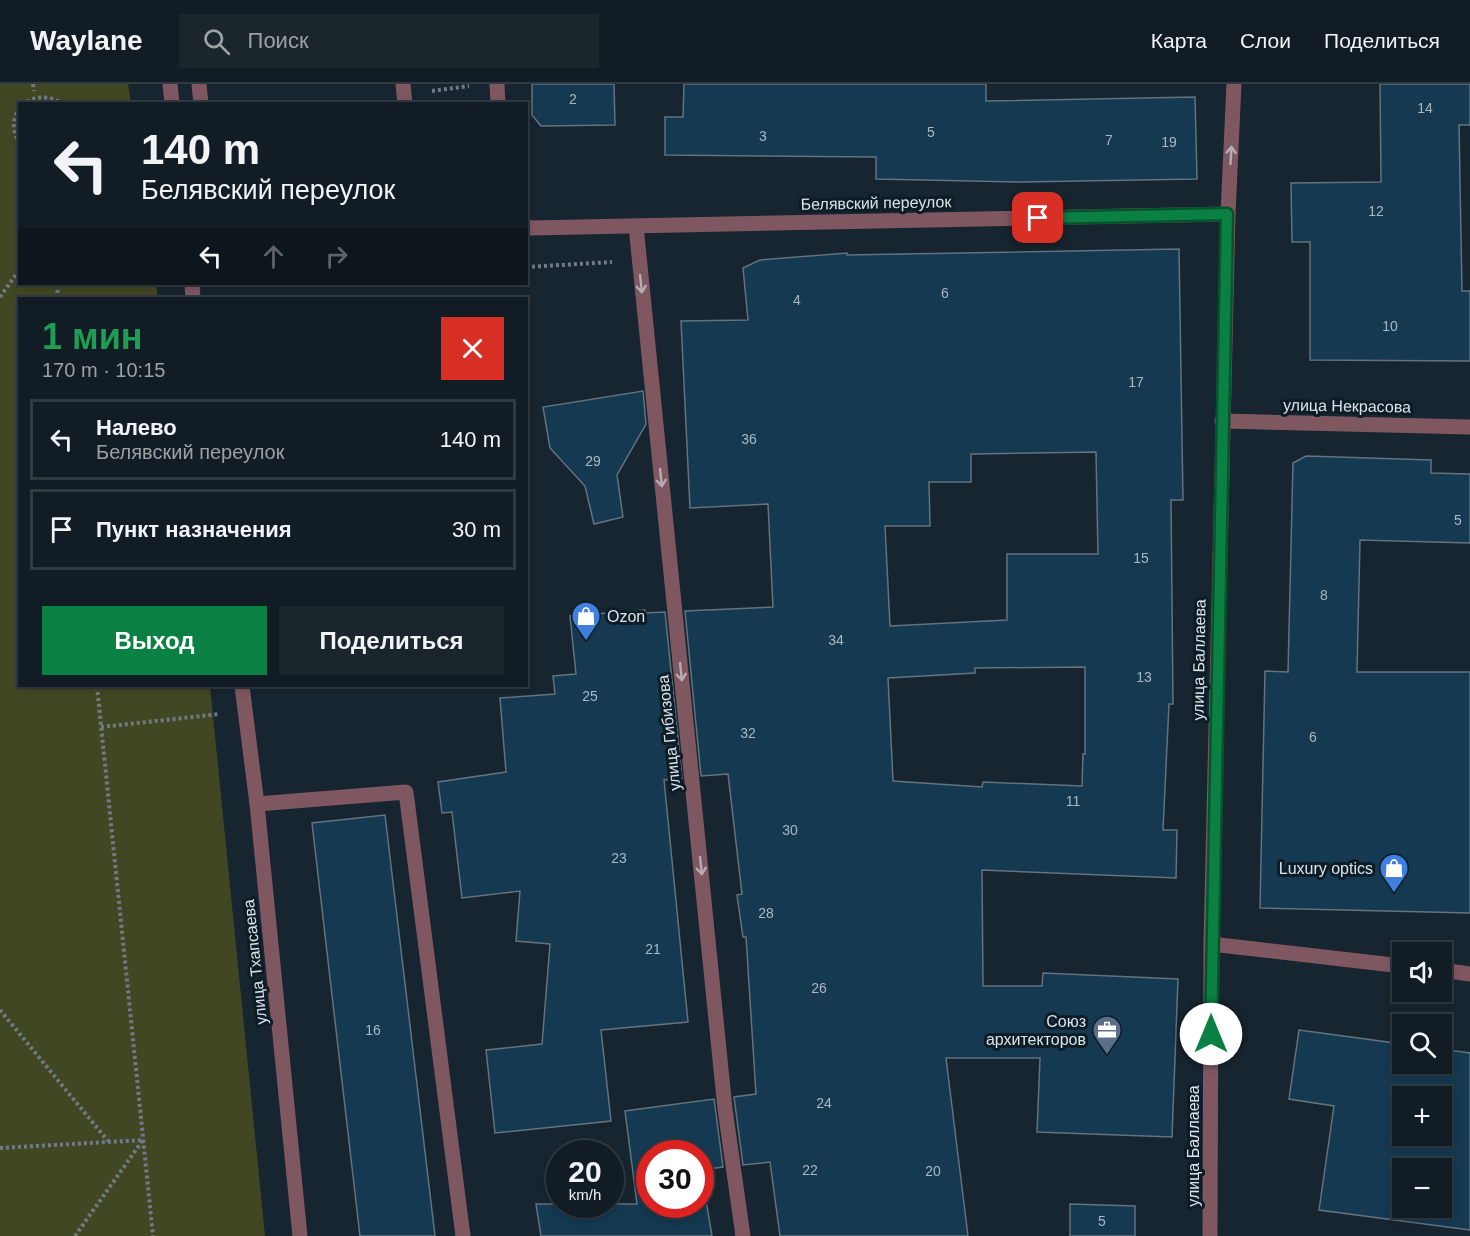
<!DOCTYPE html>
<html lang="ru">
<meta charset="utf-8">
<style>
:root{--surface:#111c24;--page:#1a252c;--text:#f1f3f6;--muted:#9ca1a6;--line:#303a41;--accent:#0b8043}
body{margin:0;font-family:Helvetica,sans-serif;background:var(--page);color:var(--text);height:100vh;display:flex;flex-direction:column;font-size:22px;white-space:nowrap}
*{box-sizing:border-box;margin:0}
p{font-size:20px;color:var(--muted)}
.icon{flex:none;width:33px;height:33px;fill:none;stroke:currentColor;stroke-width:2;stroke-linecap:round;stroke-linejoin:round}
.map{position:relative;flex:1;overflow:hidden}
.side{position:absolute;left:18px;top:213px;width:510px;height:390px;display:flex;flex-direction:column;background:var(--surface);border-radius:0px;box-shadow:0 3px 9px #0003,0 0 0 2px var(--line)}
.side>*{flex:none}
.banner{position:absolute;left:18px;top:18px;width:510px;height:183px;border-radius:0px;box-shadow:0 3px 9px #0003,0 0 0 2px var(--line);background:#111c24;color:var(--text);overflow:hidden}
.buttons{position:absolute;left:1392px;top:858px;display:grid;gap:12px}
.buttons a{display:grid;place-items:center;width:60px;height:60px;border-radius:0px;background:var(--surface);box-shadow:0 3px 9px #0003,0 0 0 2px var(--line);font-size:30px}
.speed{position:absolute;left:546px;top:1056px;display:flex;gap:12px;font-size:30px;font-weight:700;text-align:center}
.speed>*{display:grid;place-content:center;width:78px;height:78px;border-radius:50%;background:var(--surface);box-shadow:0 3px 9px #0003,0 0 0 2px var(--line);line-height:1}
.speed small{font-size:15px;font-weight:400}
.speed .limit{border:9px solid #d22;background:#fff;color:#111}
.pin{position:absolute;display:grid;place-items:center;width:51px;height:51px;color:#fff;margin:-26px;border-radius:12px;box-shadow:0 3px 9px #0006}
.me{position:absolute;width:66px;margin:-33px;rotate:0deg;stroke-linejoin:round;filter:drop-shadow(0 0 4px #0008)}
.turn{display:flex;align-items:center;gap:21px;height:126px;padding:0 24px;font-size:27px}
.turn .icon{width:78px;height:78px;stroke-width:2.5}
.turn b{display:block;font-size:42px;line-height:51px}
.lanes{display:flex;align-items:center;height:57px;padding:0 24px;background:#0003;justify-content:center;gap:30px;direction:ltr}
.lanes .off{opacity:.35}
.round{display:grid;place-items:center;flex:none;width:63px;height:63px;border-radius:0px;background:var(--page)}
.head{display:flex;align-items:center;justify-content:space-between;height:102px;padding:0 24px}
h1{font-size:36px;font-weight:700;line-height:45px;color:#1e9e55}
.button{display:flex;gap:12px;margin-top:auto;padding:12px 24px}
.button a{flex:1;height:69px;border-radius:0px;background:var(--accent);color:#fff;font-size:24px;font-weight:700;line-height:69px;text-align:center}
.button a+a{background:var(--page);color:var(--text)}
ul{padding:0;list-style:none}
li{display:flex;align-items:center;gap:18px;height:81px;margin:0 12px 9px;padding:0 12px;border:3px solid var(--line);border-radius:0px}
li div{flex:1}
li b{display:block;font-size:22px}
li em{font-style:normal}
header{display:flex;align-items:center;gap:36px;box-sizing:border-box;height:84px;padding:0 30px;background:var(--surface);border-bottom:2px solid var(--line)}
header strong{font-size:28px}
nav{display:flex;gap:33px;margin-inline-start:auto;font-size:21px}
.search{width:420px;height:54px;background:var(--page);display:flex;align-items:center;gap:15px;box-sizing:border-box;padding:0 21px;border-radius:0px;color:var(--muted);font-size:22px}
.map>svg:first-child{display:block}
</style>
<header>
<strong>Waylane</strong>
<div class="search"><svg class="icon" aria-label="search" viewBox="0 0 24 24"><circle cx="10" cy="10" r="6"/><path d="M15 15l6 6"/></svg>Поиск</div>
<nav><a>Карта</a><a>Слои</a><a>Поделиться</a></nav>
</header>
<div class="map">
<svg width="1470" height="1152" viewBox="0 0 1470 1152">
<rect width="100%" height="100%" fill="#172530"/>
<polygon fill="#424723" points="0,0 128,0 131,19 20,20 20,200 156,200 158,214 20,214 20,602 210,602 265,1152 0,1152"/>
<g fill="#143950" stroke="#62737f" stroke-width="1.5" fill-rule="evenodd">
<polygon points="532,0 614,0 615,41 541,42 532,31"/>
<polygon points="684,0 986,0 986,17 1195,13 1197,95 1022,98 876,95 876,73 665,71 665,33 683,33"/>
<polygon points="1380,0 1470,0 1470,41 1459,41 1462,207 1470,207 1470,277 1310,276 1310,158 1292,158 1291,99 1381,98"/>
<path d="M1179 165 1183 416H1171L1173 620H1169L1163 746H1177L1176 794 982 786 983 902H1042L1043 889 1178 895 1172 1053 1037 1048 1040 974H946L968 1152H780L770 1078 743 1081 734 1013 756 1010 746 853H743L737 811 742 810 728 690 701 692 685 527 773 523 768 420 690 424 681 237 748 236 743 184 760 176 847 169V171ZM1096 368 1098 470H1007V536L890 542 885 442H930L929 398H971V370ZM1085 583V670H1083L1082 702 983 698 982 703 893 697 888 594 975 589V584Z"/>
<polygon points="643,307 646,340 617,391 623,433 594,440 585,402 550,364 543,323"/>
<polygon points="1306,372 1431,376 1431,389 1470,390 1470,459 1360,456 1357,588 1470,588 1470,829 1260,824 1265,587 1288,588 1293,379"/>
<polygon points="645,526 645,529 665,528 682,694 664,696 688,938 601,946 611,1037 495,1049 486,966 542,960 550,860 516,857 520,807 462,814 452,728 442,729 438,698 506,688 500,614 555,610 553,592 576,590 570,532"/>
<polygon points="385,731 435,1152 360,1152 312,739"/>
<path d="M1299 946 1402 960V980H1442V965L1470 969V1146L1319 1126 1334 1022 1289 1015ZM1402 1012H1442V1052H1402ZM1402 1084H1442V1124H1402Z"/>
<path d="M714 1015 723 1083 701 1086 712 1152H541L536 1120H637L625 1027ZM650 1070H700V1120H650Z"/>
<polygon points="1070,1120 1135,1122 1135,1152 1070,1152"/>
</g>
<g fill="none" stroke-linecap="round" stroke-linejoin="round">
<g stroke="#6f7b84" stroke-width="4" stroke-dasharray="3 3" stroke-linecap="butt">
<polyline points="33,0 34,7"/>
<polyline points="432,7 469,2"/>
<path d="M20 60C0 29 33 0 63 20"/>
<polyline points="526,183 612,178"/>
<polyline points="57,200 58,214"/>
<polyline points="0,213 20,185"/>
<polyline points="97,602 153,1152"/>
<polyline points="101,643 220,630"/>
<polyline points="0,926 108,1057"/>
<polyline points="0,1064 143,1056 75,1152"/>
</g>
<polyline stroke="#7f5761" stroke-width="15" points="257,720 406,708 463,1152"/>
<g stroke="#7f5761" stroke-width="15">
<polyline points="170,0 172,20"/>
<polyline points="199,0 201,20"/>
<polyline points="403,0 405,20"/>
<polyline points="497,0 498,20"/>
<polyline points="526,142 531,144 1228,130"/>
<polyline points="636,142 725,1025 743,1152"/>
<polyline points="192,200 193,214"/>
<polyline points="1222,337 1470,343"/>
<polyline points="242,602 257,720 300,1152"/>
<polyline points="1211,860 1402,882"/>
<polyline points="1442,886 1470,890"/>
<polyline points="1210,1152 1211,860 1228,130 1234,0"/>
</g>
</g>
<defs><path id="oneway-shaft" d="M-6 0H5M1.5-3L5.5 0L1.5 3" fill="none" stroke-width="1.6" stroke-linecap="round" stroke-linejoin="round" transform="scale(1.5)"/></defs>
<g stroke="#b6acb4">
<use href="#oneway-shaft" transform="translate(1231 71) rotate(-87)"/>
<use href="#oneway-shaft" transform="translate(641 200) rotate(84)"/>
<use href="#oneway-shaft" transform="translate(661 394) rotate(84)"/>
<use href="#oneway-shaft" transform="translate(681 588) rotate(84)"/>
<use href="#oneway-shaft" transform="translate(701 782) rotate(84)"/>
</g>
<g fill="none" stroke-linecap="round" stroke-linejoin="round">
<g stroke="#07532c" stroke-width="15">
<polyline id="route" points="1038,134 1227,130 1211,950"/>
</g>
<use href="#route" stroke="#0b8043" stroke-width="10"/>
</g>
<defs>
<g id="shop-pin" transform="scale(1.5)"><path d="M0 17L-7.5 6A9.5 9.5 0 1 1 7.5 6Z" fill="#3f7fe0" stroke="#0d1c26"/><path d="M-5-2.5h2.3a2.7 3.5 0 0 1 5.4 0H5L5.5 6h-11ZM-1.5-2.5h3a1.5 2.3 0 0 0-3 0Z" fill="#fff"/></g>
<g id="office-pin" transform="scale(1.5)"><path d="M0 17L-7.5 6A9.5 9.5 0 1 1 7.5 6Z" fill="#5c6f8a" stroke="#0d1c26"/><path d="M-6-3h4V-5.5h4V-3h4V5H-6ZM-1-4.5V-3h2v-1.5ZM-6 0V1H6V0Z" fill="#fff"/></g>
</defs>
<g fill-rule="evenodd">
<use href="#shop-pin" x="586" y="532"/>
<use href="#shop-pin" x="1394" y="784"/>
<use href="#office-pin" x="1107" y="946"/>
</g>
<g text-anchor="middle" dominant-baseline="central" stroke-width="6" stroke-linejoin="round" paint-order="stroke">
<g font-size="14" fill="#a8b9c4">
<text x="573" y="15">2</text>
<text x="1425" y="24">14</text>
<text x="931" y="48">5</text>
<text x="763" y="52">3</text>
<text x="1109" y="56">7</text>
<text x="1169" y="58">19</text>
<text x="1376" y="127">12</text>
<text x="945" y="209">6</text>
<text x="797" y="216">4</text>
<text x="1390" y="242">10</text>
<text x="1136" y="298">17</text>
<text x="749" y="355">36</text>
<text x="593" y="377">29</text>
<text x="1458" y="436">5</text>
<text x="1141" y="474">15</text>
<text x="1324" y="511">8</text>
<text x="836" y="556">34</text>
<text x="1144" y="593">13</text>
<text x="590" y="612">25</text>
<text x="748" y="649">32</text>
<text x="1313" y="653">6</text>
<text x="1073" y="717">11</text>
<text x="790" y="746">30</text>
<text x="619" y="774">23</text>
<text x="766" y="829">28</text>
<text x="653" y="865">21</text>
<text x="819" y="904">26</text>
<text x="373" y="946">16</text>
<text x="824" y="1019">24</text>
<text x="810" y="1086">22</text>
<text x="933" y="1087">20</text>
<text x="1102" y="1137">5</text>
</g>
<g font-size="16" fill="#dae4eb" stroke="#0d1c26">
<text transform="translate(876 119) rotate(-1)">Белявский переулок</text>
<text transform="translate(1347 322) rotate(1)">улица Некрасова</text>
<text transform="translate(1199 576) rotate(-89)">улица Баллаева</text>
<text transform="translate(669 649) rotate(-96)">улица Гибизова</text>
<text transform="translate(255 878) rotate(-96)">улица Тхапсаева</text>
<text transform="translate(1193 1062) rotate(-90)">улица Баллаева</text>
</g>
<g font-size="16" fill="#dae4eb" stroke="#0d1c26" text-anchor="end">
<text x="607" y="532" text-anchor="start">Ozon</text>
<text x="1373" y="784">Luxury optics</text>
<text x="1086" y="937">Союз<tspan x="1086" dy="18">архитекторов</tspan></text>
</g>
</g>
</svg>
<div class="buttons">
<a><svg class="icon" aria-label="sound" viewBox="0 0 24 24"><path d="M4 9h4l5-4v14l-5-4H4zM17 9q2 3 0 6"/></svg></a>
<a><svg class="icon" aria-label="search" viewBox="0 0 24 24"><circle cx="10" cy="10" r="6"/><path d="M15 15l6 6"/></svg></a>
<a>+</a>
<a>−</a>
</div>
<div class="speed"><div>20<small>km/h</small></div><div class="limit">30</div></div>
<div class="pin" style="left:1038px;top:134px;background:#d93025"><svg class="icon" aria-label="arrive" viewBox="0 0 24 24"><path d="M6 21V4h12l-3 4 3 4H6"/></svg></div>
<svg class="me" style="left:1211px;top:950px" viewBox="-20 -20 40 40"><circle r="19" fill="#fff"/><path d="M0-13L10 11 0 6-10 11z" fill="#0b8043"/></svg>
<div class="banner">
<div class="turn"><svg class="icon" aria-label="left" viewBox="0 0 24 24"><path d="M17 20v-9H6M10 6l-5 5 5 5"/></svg><div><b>140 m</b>Белявский переулок</div></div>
<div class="lanes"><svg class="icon" aria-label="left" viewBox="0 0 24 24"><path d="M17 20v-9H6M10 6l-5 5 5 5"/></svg><svg class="icon off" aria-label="ahead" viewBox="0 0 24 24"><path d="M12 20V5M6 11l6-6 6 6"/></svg><svg class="icon off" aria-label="right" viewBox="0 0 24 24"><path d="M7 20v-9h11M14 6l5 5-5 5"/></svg></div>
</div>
<section class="side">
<div class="head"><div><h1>1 мин</h1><p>170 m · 10:15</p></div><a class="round" style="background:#d93025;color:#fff"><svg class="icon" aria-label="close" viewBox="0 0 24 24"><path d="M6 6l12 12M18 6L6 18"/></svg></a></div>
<ul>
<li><svg class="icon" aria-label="left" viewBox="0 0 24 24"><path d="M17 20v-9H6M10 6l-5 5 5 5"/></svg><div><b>Налево</b><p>Белявский переулок</p></div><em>140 m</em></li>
<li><svg class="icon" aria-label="arrive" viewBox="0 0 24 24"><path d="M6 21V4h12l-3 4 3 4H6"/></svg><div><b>Пункт назначения</b></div><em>30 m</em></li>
</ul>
<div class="button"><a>Выход</a><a>Поделиться</a></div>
</section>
</div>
